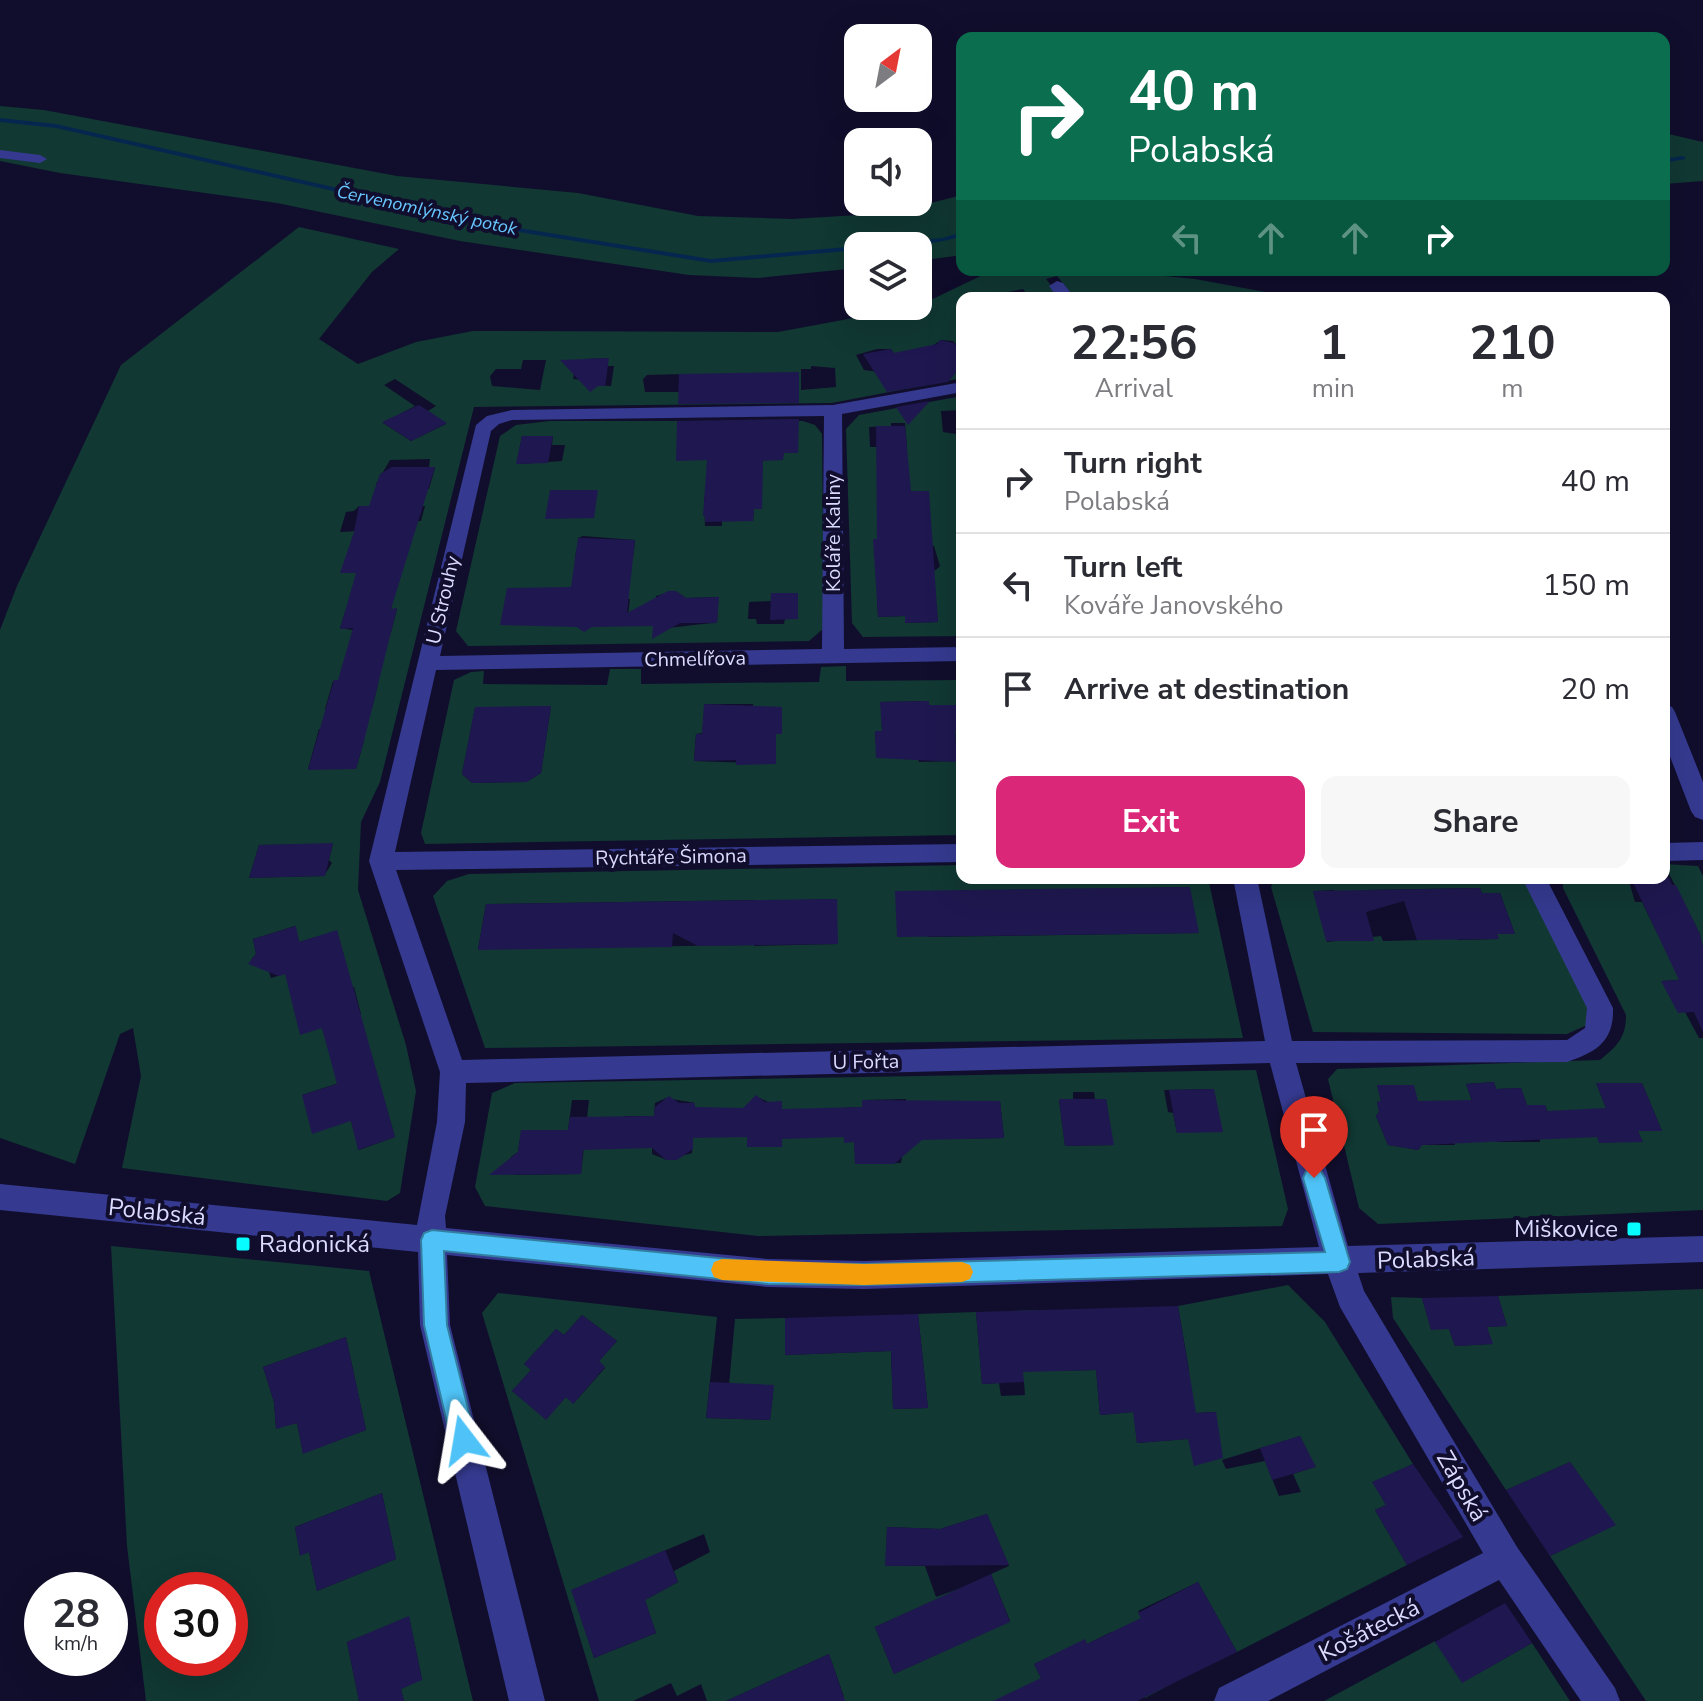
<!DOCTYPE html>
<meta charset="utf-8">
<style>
:root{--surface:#fff;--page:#f7f7f7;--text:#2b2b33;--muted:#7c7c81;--line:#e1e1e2;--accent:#db2777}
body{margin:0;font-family:"Nunito Sans",sans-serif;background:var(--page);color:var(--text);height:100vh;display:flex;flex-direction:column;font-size:30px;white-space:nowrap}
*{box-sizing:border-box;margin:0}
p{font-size:26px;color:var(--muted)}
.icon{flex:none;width:44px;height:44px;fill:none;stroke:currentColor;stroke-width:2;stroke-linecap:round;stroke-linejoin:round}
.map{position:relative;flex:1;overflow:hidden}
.details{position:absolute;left:956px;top:292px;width:714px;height:592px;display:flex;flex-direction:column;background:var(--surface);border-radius:16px;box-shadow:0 8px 32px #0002}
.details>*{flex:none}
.guide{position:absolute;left:956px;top:32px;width:714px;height:244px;border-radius:16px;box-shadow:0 8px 32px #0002;background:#0b6e4f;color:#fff;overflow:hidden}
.needle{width:52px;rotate:32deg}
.fabs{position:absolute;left:844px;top:24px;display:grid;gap:16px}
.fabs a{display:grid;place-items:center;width:88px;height:88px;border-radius:16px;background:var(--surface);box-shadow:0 8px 32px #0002;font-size:40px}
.speed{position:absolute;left:24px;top:1572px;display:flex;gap:16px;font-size:40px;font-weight:700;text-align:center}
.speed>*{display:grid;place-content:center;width:104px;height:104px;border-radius:50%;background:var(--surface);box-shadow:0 8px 32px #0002;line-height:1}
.speed small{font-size:20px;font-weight:400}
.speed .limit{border:12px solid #d22;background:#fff;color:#111}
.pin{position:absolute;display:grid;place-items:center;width:68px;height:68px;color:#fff;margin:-82px -34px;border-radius:50% 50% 50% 0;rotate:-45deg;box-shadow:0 0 8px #0007}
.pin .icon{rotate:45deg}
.me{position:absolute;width:88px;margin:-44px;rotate:346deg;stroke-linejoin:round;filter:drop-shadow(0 0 6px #0008)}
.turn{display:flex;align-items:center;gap:28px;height:168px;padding:0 40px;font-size:36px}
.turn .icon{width:104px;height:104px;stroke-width:2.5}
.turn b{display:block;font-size:56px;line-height:68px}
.lanes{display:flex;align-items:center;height:76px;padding:0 40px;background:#0003;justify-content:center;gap:40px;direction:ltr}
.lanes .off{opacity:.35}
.eta{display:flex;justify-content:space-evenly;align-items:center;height:136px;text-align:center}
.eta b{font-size:48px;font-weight:700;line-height:56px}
.action{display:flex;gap:16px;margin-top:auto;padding:16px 40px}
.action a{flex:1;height:92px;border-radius:16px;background:var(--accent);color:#fff;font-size:32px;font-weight:700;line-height:92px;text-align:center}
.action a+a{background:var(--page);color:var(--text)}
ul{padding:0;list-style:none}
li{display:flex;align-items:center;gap:24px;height:104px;padding:0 40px;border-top:2px solid var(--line)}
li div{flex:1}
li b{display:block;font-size:30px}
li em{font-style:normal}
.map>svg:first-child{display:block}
</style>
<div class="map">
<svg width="1703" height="1701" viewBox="0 0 1703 1701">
<rect width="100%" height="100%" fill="#110e2d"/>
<g fill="#113833" fill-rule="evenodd">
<polygon points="0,106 44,110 397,176 578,193 698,216 792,219 892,213 962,195 962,255 918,261 918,246 858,246 858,268 758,278 689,275 460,241 277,203 60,173 0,161"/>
<polygon points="1664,133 1703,142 1703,181 1664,184"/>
<path d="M299 227 399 249 372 272 319 339 358 364 416 342 473 331 778 332 918 306 987 273 1002 270H1102L1195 279 1297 298H1075L1057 276 1046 279 1061 298H1030L1023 289 1003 293 1006 298H962V350L953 341 941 340 932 346 962 366V378L832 403 474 407 380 782 361 822 358 890 406 1045 416 1091 400 1193 387 1201 122 1168 141 1076 133 1028 120 1034 75 1164 0 1138V630L17 586 121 365ZM877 349H891L908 376 864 370 856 355ZM608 358V366H614L611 386C597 386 587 380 573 379L575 367 581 366 583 359ZM523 360H546L540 390 492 386 490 376 496 369H521ZM811 366 835 368 836 387 801 390V369H811ZM684 374 683 392H645L643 379 647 375ZM395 379 436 406 428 411 446 424 411 441 383 423 415 406 384 385ZM430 459 429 467 435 468 429 489 381 490 376 484 390 460ZM359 506H425L421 521C393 521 368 532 340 532L346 512 354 511ZM346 609H397L390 636 340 628ZM339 680 378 684 372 709H325L333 681ZM319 729H348L364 741 356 769H308ZM333 844 329 860 332 863 324 876 249 878 259 845ZM295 926 299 942 337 931 344 956 271 978 267 966 253 965 251 960 256 954 253 939ZM354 987 361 1014 326 1041 322 1028 294 1007ZM376 1071 395 1137 359 1150 351 1121 302 1095Z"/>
<path d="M962 396V410L941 411 943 432 962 435V636L863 637 852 623 846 429 859 415ZM891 423H905L907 447H870L869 427 891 426ZM934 546 940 566 936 570 890 571 902 547ZM935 592 938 622 906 623 905 616 878 617 877 599Z"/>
<path d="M550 421H803L815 425 822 434 824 628 809 641 468 646 456 631 500 436 516 425ZM522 436H553L552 445H565L562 461 520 464 517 461ZM704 497H716L754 509 753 521H722V526H705ZM583 536 635 540 633 558 575 561 576 550 580 549 578 538ZM675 591 686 598 718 597 717 623C699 623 664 631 653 626L656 596ZM772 593H798V619H785L784 624H757L756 619H748L749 602 771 601ZM596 599H630L628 615 592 627H577Z"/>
<path d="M846 666V681L962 680V835L425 844 421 833 454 680 471 672 484 671 483 684 607 685 610 669H641V684L819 682 821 667ZM928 701 929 705H958L961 731H955L957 761 919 762 918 758H877L875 732 882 731 881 702ZM705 704H753V708L782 707V733L776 734 775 764 694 761 696 734 702 733ZM551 706 541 773 526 782 472 783 462 774 475 708Z"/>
<path d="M1664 864 1698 866 1703 876V978L1662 981 1685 1012 1699 1038H1703V1210L1378 1224 1359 1208 1328 1079 1337 1069 1600 1060C1617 1046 1626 1038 1626 1015L1563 888V878H1628L1635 902H1642L1658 935 1700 934ZM1494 1082 1496 1089 1521 1088 1527 1105H1545L1557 1137 1540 1138V1142H1497L1494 1136 1484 1135 1466 1084ZM1596 1083H1642L1662 1131H1638L1642 1142 1606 1108ZM1377 1085 1446 1112 1455 1145H1422L1418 1150 1388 1145 1376 1116 1379 1112 1377 1102 1381 1101Z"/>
<path d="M962 865V878H1208L1243 1038 485 1048 433 896 447 881 469 874ZM1189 887 1198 933 926 937 1056 890ZM836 899 837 944 754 946 756 901ZM756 900 753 945 478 949 486 904Z"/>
<path d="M1275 878H1523L1587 1006V1025L1567 1034 1313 1032 1271 887ZM1480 888 1482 893H1500L1515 934H1497L1498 939 1458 940 1456 935 1423 940 1383 941 1381 936 1327 942 1313 891 1334 890 1335 895 1368 890Z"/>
<path d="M1256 1070 1288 1209 1282 1226 758 1236 485 1206 475 1187 492 1093 515 1083ZM1214 1089 1177 1133 1173 1113 1168 1112 1164 1090ZM1073 1092H1094L1095 1099H1106L1113 1145 1065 1146 1059 1100 1073 1099ZM666 1098 695 1103 692 1153 667 1160 652 1154V1148H622L624 1116H654L655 1103ZM753 1098H760L782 1109 747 1147V1137H730V1108H748ZM906 1099 907 1127 901 1163 856 1164 854 1142H844L843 1108 862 1107V1100ZM572 1100H589L581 1174 515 1175 510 1166 511 1157 518 1152 521 1131 568 1130ZM1000 1101 1004 1138 952 1139Z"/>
<path d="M111 1246 369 1271 473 1701H404L401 1689 422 1679 409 1617 347 1642 359 1701H146L127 1546ZM346 1337 366 1430 303 1453 297 1423 276 1428 274 1402 263 1367ZM382 1493 396 1559 317 1591 309 1552 300 1555 295 1527ZM162 1590H230V1658H162Z"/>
<path d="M1288 1285 1325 1322 1413 1464 1373 1482 1386 1505 1375 1510 1407 1565 1237 1652 1198 1582 1138 1611 1175 1682 1145 1698 1111 1632 1087 1644 1085 1640 1034 1664 1041 1678 1040 1701H836L844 1697 829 1654 726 1701H707L701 1684 677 1696 671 1683 633 1701H599L482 1313 498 1293 717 1317 706 1418 770 1420 773 1393 729 1385 735 1319 785 1318V1355L891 1351 893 1409 928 1408 918 1314 976 1312 982 1384 999 1383 1001 1396 1025 1395 1024 1382 1017 1375 1010 1311 1037 1310 1042 1353 1054 1371 1096 1370 1100 1415 1133 1412 1189 1370 1178 1306ZM582 1315 617 1341 599 1361 605 1368 574 1403 566 1397 546 1419 512 1391 531 1370 524 1364 556 1329 564 1335ZM1215 1412 1188 1439 1137 1443 1134 1416ZM1300 1436 1315 1467 1293 1474 1301 1492 1279 1496 1265 1461 1226 1469 1222 1460ZM987 1514 1009 1566 991 1574 1010 1621 894 1674 875 1627 964 1587 936 1597 925 1566H886L887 1527 940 1529ZM704 1534 710 1552 674 1571 678 1582 645 1600 656 1633 594 1658 572 1590Z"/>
<polygon points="1703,1289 1703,1701 1646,1701 1550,1556 1615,1525 1570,1462 1506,1490 1393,1318 1391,1297 1422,1298 1431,1329 1449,1329 1455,1346 1492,1344 1487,1327 1507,1326 1498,1296"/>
<polygon points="1435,1641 1463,1682 1532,1643 1570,1701 1324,1701"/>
</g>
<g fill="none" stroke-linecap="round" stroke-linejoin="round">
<g fill="#05274f" fill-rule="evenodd">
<polygon points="0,118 56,124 500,225 711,259 858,246 858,250 711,263 500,229 56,128 0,122"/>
<polygon points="1683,156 1685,157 1685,159 1664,163 1664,159"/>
<path d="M962 232V236C935 245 907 246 879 246L882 244 943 238Z"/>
</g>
</g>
<g fill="#1f1850">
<polygon points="940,340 954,343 962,354 962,366 948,382 887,392 863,354 891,349 894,353 937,344"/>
<polygon points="609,358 605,386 598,386 590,392 560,360"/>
<polygon points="799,372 799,403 678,404 679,374"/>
<polygon points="930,401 908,425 896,407"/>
<polygon points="419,405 447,423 411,441 382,422"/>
<polygon points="799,419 798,453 784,453 783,460 763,461 762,509 754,509 753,521 705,522 705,516 703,516 707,460 676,461 677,421"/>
<polygon points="876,426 905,426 911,491 929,491 938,622 905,623 905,616 878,617 873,539 877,539"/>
<polygon points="522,436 553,436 548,463 516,464"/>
<polygon points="392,467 435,467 391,609 397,608 364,741 356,769 308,770 334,680 338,680 353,628 340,629 356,573 340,573 354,532 359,506 369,506 380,474"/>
<polygon points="550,490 598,490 594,518 545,519"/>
<polygon points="578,538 635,540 627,613 668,591 676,591 686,598 719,597 717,623 680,623 652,639 653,626 592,627 584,632 577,627 500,625 507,588 571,587"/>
<polygon points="771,593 798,593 798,619 770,620"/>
<polygon points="929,701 929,705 959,705 961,731 955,731 957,762 876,758 875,731 882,731 880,702"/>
<polygon points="704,704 782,707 782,734 776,734 776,764 736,765 736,760 694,761 696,734 702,734"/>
<polygon points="551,706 541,773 527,782 472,783 462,774 475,707"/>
<polygon points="333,843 325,876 249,878 259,845"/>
<polygon points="1631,878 1669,878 1672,885 1676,885 1700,934 1703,947 1703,1032 1694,1012 1678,1013 1661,981 1679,980"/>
<polygon points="1190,887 1199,933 897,937 895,891"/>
<polygon points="1480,888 1482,893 1500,893 1515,934 1497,934 1499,939 1417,940 1404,901 1366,912 1374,941 1326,941 1313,891"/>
<polygon points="837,899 838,944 698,946 673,933 672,947 478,950 486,904"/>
<polygon points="296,926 299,942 337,930 395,1137 358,1150 351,1121 312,1134 302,1095 337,1084 322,1028 300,1035 285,974 279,976 248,964 256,954 253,939"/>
<polygon points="1494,1082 1496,1089 1521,1088 1527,1105 1545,1105 1547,1111 1606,1108 1596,1083 1642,1083 1662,1131 1638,1131 1643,1142 1599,1143 1597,1137 1422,1145 1418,1150 1388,1145 1376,1116 1379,1112 1377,1102 1381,1101 1377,1085 1414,1085 1418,1101 1472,1100 1466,1084"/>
<polygon points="1214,1089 1223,1132 1177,1133 1169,1090"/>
<polygon points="756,1095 765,1102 782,1101 782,1109 862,1107 862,1100 1000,1101 1004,1138 922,1140 894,1164 855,1164 854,1142 844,1143 844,1137 782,1139 782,1147 747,1147 747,1137 693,1138 693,1149 677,1160 666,1160 652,1148 583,1150 581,1174 489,1175 518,1152 521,1130 568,1130 570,1117 654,1116 655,1107 669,1096 679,1103 695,1103 695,1107 743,1108"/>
<polygon points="1059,1099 1106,1099 1114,1145 1065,1146"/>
<polygon points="1498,1296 1507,1326 1487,1327 1493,1344 1455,1346 1449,1329 1431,1330 1422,1298"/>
<polygon points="1178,1306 1196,1413 1216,1412 1223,1458 1194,1466 1188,1439 1137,1443 1133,1412 1100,1415 1096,1370 1023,1372 1024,1382 982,1384 976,1312"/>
<polygon points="918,1314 928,1408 893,1409 891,1351 785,1355 785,1318"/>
<polygon points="582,1315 617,1341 599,1361 605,1367 573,1404 566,1397 546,1420 512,1391 531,1370 524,1364 556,1329 564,1335"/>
<polygon points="346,1337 366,1430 303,1454 297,1423 276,1429 274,1402 263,1367"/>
<polygon points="710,1382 774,1385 770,1420 706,1418"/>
<polygon points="1300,1436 1316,1467 1272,1480 1260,1448"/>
<polygon points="1570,1462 1616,1525 1550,1556 1506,1490"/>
<polygon points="1413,1464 1463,1537 1407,1565 1375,1510 1386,1505 1372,1482"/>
<polygon points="382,1493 396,1559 317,1591 309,1552 300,1556 295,1527"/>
<polygon points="987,1514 1009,1565 885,1566 887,1527 940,1529"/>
<polygon points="665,1550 678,1582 645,1600 656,1633 594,1658 571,1590"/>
<polygon points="991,1574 1010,1622 894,1674 875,1627"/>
<polygon points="1198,1582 1237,1652 1137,1701 993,1701 1041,1678 1034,1664 1085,1639 1087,1644 1141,1618 1138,1613"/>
<polygon points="1505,1603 1532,1643 1462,1683 1435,1642"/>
<polygon points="409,1616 422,1680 401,1689 404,1701 359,1701 347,1642"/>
<polygon points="829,1654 845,1701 726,1701"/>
</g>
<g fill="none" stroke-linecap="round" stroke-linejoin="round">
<g fill="#353a90" fill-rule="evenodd">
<polygon points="0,150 40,155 47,159 40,163 0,158"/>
<polygon points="1057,281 1063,283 1075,298 1058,298 1049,286"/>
<path d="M962 382V392L842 414 844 649 962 647V661L436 670 395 852 962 844V862L396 870 462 1060 1265 1041 1233 878H1257L1292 1041 1567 1040 1585 1028 1587 1008 1522 878H1546L1613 1008C1614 1042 1596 1052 1567 1062L1296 1063 1348 1246 1703 1236V1262L1358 1273 1364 1291 1517 1547 1615 1688 1620 1701H1581L1499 1580 1268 1701H1214L1219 1688 1483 1553 1340 1307 1328 1274 864 1289 768 1287 447 1255 450 1325 545 1701H509L420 1325 418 1252 0 1210V1184L417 1225 437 1122 440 1072 369 861 476 425 487 416 512 410 833 405ZM824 416 822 649 440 656 491 431 499 424 512 420ZM1270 1063 1319 1247 864 1261 768 1259 446 1228 445 1216 465 1122 466 1083Z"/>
<polygon points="1664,704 1672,707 1675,712 1703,782 1703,820 1695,817 1691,811 1664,741"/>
<polygon points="1703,842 1703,860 1664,861 1664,843"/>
</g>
</g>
<polygon fill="#4fc3f7" stroke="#337fa1" stroke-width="2" points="1314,1168 1321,1171 1325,1178 1350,1262 1347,1269 1339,1272 864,1285 768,1284 444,1251 447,1325 476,1440 472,1449 464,1452 455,1449 451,1440 424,1325 421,1240 424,1233 432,1230 768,1263 864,1264 1325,1252 1303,1178 1306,1171"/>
<polygon fill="#f59e0b" points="722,1259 864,1264 962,1262 970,1265 973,1272 970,1279 962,1282 864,1285 722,1280 714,1277 711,1270 714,1262"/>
<g fill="#06fcff" stroke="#110e2d" stroke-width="3">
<rect x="1626" y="1221" width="16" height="16" rx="4"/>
<rect x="235" y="1236" width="16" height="16" rx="4"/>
</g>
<g text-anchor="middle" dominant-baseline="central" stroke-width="8" stroke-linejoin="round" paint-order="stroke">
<g font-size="18" font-style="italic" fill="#68c7ff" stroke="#110e2d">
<text transform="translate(427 210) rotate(12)">Červenomlýnský potok</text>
</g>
<g font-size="20" fill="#dbdaff" stroke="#110e2d">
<text transform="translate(833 533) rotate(-90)">Koláře Kaliny</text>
<text transform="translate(443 600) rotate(-77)">U Strouhy</text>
<text transform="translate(695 659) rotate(-1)">Chmelířova</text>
<text transform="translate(671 857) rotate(-1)">Rychtáře Šimona</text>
<text transform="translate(866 1062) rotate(-1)">U Fořta</text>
</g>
<g font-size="24" fill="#dbdaff" stroke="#110e2d">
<text transform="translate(157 1212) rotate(6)">Polabská</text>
<text transform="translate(1426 1259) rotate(-2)">Polabská</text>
<text transform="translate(1462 1486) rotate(60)">Zápská</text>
<text transform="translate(1369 1630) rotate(-27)">Košátecká</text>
</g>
<g font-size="24" fill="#dbdaff" stroke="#110e2d" text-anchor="end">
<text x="1618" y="1229">Miškovice</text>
<text x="259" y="1244" text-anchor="start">Radonická</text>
</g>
</g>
</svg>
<div class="fabs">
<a><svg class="needle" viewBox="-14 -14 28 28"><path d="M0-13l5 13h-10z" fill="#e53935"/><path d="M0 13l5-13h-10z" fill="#7c7c81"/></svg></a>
<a><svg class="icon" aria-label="sound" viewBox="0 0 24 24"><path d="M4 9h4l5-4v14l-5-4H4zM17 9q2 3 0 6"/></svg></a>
<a><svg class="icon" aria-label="layers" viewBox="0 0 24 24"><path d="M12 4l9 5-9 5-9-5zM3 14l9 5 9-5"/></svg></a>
</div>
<div class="speed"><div>28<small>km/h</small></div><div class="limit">30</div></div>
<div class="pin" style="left:1314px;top:1178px;background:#d93025"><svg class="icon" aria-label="arrive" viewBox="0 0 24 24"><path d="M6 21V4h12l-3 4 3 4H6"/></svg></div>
<svg class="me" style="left:464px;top:1440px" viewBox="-20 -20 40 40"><path d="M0-17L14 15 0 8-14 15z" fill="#4fc3f7" stroke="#fff" stroke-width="4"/></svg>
<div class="guide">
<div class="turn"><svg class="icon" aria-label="right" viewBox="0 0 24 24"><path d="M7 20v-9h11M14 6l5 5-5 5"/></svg><div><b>40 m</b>Polabská</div></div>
<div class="lanes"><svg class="icon off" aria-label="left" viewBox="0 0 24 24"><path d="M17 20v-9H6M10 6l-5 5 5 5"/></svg><svg class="icon off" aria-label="ahead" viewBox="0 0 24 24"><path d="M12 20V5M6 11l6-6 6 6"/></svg><svg class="icon off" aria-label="ahead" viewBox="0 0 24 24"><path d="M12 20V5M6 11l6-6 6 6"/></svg><svg class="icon" aria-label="right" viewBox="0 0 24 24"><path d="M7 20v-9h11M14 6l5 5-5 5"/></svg></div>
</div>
<section class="details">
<div class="eta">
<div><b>22:56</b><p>Arrival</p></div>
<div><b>1</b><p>min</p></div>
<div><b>210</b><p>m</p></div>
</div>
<ul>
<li><svg class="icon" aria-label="right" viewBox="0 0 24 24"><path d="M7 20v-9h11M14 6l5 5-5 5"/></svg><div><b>Turn right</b><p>Polabská</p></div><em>40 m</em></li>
<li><svg class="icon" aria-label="left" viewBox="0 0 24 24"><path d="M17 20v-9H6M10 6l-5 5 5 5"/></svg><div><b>Turn left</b><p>Kováře Janovského</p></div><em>150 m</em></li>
<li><svg class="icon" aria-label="arrive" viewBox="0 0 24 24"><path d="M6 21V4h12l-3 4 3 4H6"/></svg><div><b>Arrive at destination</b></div><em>20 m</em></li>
</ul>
<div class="action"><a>Exit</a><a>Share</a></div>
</section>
</div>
